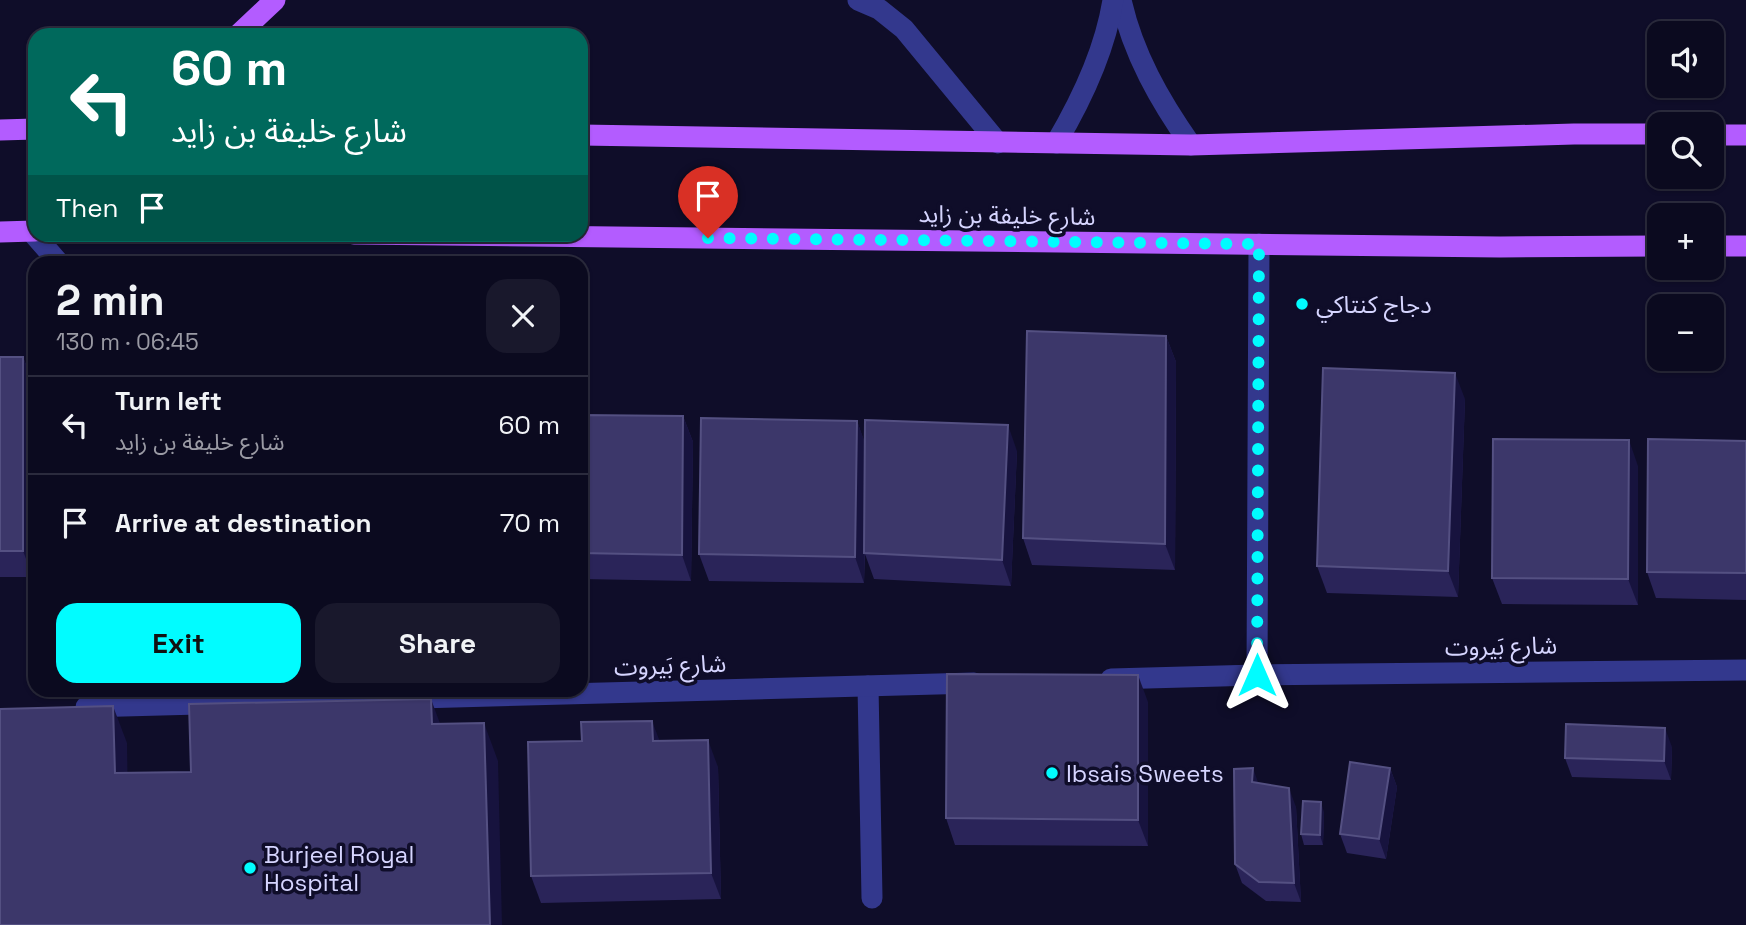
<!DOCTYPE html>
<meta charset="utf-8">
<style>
:root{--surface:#0b0a1f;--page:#19182c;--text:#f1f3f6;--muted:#9a9aa4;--line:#2b2b3d;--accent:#01fcff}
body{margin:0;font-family:"Space Grotesk","Noto Sans Arabic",sans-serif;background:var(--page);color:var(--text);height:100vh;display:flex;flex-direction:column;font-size:26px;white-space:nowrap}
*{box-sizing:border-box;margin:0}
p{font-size:23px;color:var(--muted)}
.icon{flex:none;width:38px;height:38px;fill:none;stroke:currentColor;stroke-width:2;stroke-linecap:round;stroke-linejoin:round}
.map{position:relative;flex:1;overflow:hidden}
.side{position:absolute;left:28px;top:256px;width:560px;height:441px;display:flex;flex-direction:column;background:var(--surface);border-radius:21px;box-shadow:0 2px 5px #0004,0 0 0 2px var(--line)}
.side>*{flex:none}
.top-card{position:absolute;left:28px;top:28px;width:560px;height:214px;border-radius:21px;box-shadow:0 2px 5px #0004,0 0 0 2px var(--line);background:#00695c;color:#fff;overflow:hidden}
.buttons{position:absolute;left:1647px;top:21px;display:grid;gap:14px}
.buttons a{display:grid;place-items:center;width:77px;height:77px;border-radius:14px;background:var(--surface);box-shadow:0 2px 5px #0004,0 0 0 2px var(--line);font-size:35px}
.pin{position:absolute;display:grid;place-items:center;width:60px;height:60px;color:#fff;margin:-72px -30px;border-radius:50% 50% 50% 0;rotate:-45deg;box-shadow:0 0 7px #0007}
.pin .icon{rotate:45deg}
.me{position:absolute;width:77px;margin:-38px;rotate:0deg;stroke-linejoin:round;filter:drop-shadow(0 0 5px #0008)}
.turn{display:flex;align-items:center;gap:24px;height:147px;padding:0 28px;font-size:32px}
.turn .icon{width:91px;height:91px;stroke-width:2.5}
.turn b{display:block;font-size:49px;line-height:60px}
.then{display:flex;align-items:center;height:66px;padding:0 28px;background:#0003;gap:14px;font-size:26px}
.round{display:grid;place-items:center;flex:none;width:74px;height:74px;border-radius:21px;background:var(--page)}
.overview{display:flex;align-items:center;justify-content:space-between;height:119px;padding:0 28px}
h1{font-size:42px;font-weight:800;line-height:52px}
.primary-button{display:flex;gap:14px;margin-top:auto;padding:14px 28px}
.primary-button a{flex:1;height:80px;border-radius:21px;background:var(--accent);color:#111;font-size:28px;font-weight:800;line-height:80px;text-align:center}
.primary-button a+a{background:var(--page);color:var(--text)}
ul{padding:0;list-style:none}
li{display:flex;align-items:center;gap:21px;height:98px;padding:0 28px;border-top:2px solid var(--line)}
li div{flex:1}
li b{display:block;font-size:26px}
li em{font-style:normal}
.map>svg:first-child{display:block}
</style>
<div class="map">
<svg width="1746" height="925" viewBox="0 0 1746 925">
<rect width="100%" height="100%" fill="#0f0d29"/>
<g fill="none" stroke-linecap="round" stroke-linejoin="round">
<g stroke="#33388d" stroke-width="21">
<polyline points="858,0 879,9 904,29 998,143"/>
<polyline points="31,231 58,262"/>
<polyline points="868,686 872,898"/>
</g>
<g stroke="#33388d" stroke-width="21">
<path d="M1121 0C1133 54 1160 101 1191 145"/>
<path d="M1056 143C1082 99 1105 51 1113 0"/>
<polyline points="1257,675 1259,244"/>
<polyline points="1111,679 1257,675 1746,670"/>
<polyline points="86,707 974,683"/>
</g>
<g stroke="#b35cff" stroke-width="21">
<polyline points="238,35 275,0"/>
<polyline points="0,130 35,129"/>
<polyline points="581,135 1191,145 1574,134 1659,134"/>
<polyline points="1712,135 1746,135"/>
<polyline points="0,232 35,231"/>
<polyline points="354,234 1500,247 1659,246"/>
<polyline points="1712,246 1746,246"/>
</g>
</g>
<g fill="#2a2459">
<polygon points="1166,336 1176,362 1175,570 1032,565 1023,538"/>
<polygon points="0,357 23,357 33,383 33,577 0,577"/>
<polygon points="1465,399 1458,597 1327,593 1317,566"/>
<polygon points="581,415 683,416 693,442 691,581 581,579"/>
<polygon points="857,421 865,444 1017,451 1011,586 874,579 865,554 864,583 709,581 699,554"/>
<polygon points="1746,441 1746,600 1656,598 1647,572"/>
<polygon points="1638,466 1638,605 1502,604 1492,578"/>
<polygon points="1148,702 1148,846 955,845 946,818"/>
<polygon points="659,741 718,767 721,899 541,903 531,876"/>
<polygon points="1672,747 1671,780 1572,777 1565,758"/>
<polygon points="1390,768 1397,787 1386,859 1347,853 1340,834"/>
<polygon points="1259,783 1296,807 1301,902 1266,901 1242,883 1235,864"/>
<polygon points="1324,812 1323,845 1304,845 1301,834"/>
</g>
<g fill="#17133e">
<polygon points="1166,336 1176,362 1175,570 1165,544"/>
<polygon points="23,357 33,383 33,577 23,551"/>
<polygon points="1455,373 1465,399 1458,597 1448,571"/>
<polygon points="683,416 693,442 691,581 682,555"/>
<polygon points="857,421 867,448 864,583 855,557"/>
<polygon points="1008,425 1017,451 1011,586 1002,560"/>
<polygon points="1629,440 1638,466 1638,605 1628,579"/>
<polygon points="1138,675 1148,702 1148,846 1138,820"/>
<polygon points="431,699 445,737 432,724"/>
<polygon points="113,706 127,743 128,810 115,773"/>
<polygon points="652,721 662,747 653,741"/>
<polygon points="484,723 498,761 502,925 490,925"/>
<polygon points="1665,728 1672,747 1671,780 1664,761"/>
<polygon points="708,740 718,767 721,899 711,873"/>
<polygon points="1253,768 1260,788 1252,782"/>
<polygon points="1390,768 1397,787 1386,859 1379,839"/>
<polygon points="1289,788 1296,807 1301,902 1294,883"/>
<polygon points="1321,802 1324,812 1323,845 1320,835"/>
</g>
<g fill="#3c376a" stroke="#545082" stroke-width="2">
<polygon points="1027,331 1166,336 1165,544 1023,538"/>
<rect x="0" y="357" width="23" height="194"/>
<polygon points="1323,368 1455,373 1448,571 1317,566"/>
<polygon points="581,415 683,416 682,555 581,553"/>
<polygon points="701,418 857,421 855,557 699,554"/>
<polygon points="865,420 1008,425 1002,560 864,553"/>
<polygon points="1493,439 1629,440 1628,579 1492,578"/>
<polygon points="1648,439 1746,441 1746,573 1647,572"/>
<polygon points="947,674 1138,675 1138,820 946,818"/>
<polygon points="431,699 432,724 484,723 490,925 0,925 0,709 113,706 115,773 191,772 189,704"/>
<polygon points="652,721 653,741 708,740 711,873 531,876 528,742 582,741 581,722"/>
<polygon points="1566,724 1665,728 1664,761 1565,758"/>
<polygon points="1350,762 1390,768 1379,839 1340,834"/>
<polygon points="1253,768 1252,782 1289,788 1294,883 1259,882 1235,864 1234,769"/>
<polygon points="1303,801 1321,802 1320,835 1301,834"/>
</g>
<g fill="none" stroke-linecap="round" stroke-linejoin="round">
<polyline stroke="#01fcff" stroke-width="12" stroke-dasharray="0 21.6" points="708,238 1259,244 1257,675"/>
</g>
<g fill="#01fcff" stroke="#0f0d29" stroke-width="2.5">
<circle cx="1302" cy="304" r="7"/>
<circle cx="1052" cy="773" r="7"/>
<circle cx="250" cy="868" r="7"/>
</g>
<g text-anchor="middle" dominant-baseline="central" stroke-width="7" stroke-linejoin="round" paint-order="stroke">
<g font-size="24" fill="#d6d5ff" stroke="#0f0d29">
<text transform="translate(1007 215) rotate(1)">شارع خليفة بن زايد</text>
<text transform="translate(1501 646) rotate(-1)">شارع بَيروت</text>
<text transform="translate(670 665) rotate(-2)">شارع بَيروت</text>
</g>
<g font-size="24" fill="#d6d5ff" stroke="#0f0d29" text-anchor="start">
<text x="1316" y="304">دجاج كنتاكي</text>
<text x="1066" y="773">Ibsais Sweets</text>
<text x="264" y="854">Burjeel Royal<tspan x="264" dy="28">Hospital</tspan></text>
</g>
</g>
</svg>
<div class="buttons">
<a><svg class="icon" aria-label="sound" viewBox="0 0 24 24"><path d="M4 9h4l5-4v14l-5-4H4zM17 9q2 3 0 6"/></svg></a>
<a><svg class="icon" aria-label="search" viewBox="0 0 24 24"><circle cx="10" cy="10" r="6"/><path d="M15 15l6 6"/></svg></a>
<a>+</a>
<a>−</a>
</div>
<div class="pin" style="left:708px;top:238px;background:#d93025"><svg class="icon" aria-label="arrive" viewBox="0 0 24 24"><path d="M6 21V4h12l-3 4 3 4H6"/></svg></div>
<svg class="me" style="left:1257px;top:675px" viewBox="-20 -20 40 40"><path d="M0-17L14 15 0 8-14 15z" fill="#01fcff" stroke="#fff" stroke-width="4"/></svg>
<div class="top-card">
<div class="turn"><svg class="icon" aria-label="left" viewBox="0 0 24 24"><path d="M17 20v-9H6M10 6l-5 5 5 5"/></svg><div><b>60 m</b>شارع خليفة بن زايد</div></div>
<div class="then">Then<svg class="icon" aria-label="arrive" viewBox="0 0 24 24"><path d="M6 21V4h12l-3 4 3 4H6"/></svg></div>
</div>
<section class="side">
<div class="overview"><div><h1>2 min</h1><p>130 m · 06:45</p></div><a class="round"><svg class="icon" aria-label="close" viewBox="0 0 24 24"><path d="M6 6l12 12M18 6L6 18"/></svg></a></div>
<ul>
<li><svg class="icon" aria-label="left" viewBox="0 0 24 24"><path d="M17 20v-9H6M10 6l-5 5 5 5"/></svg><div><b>Turn left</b><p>شارع خليفة بن زايد</p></div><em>60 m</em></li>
<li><svg class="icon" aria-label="arrive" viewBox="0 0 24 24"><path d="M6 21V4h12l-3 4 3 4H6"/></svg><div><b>Arrive at destination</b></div><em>70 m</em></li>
</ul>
<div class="primary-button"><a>Exit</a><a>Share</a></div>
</section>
</div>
